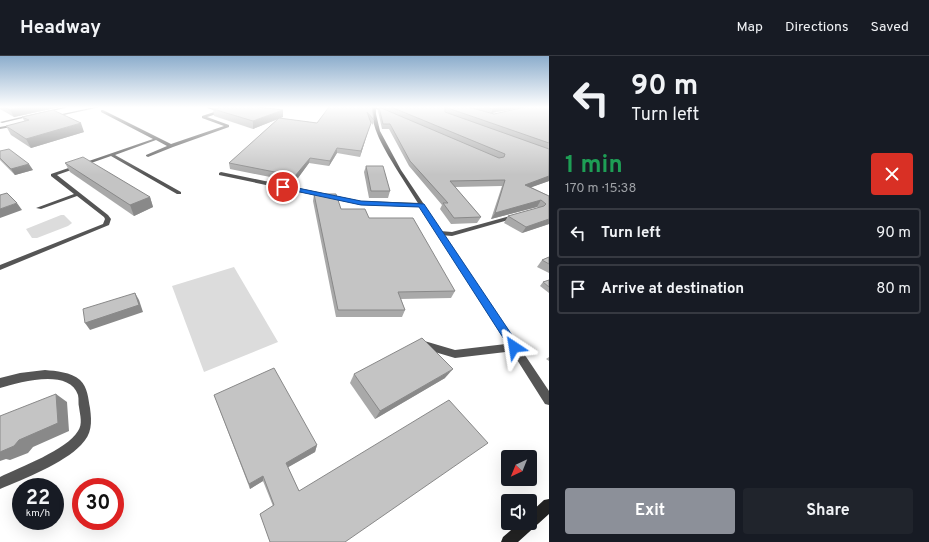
<!DOCTYPE html>
<meta charset="utf-8">
<style>
:root{--surface:#171b24;--page:#20242c;--text:#f1f3f6;--muted:#9ea1a6;--line:#363941;--accent:#8c9099}
body{margin:0;font-family:Overpass,sans-serif;background:var(--page);color:var(--text);height:100vh;display:flex;flex-direction:column;font-size:15px;white-space:nowrap}
*{box-sizing:border-box;margin:0}
p{font-size:13px;color:var(--muted)}
.icon{flex:none;width:22px;height:22px;fill:none;stroke:currentColor;stroke-width:2;stroke-linecap:round;stroke-linejoin:round}
.map{position:relative;flex:1;overflow:hidden}
.side{display:flex;flex-direction:column;background:var(--surface);width:380px}
.side>*{flex:none}
.guide{background:#171b24;color:var(--text);overflow:hidden}
.needle{width:26px;rotate:223deg}
.tools{position:absolute;left:501px;top:394px;display:grid;gap:8px}
.tools a{display:grid;place-items:center;width:36px;height:36px;border-radius:4px;background:var(--surface);box-shadow:0 4px 16px #0002;font-size:20px}
.speed{position:absolute;left:12px;top:422px;display:flex;gap:8px;font-size:20px;font-weight:700;text-align:center}
.speed>*{display:grid;place-content:center;width:52px;height:52px;border-radius:50%;background:var(--surface);box-shadow:0 4px 16px #0002;line-height:1}
.speed small{font-size:10px;font-weight:400}
.speed .limit{border:6px solid #d22;background:#fff;color:#111}
.pin{position:absolute;display:grid;place-items:center;width:34px;height:34px;color:#fff;margin:-17px;border:2px solid #fff;border-radius:50%;box-shadow:0 1px 4px #0007}
.me{position:absolute;width:44px;margin:-22px;rotate:327deg;stroke-linejoin:round;filter:drop-shadow(0 0 3px #0008)}
.turn{display:flex;align-items:center;gap:14px;height:84px;padding:0 16px;font-size:18px}
.turn .icon{width:52px;height:52px;stroke-width:2.5}
.turn b{display:block;font-size:28px;line-height:34px}
.round{display:grid;place-items:center;flex:none;width:42px;height:42px;border-radius:4px;background:var(--page)}
.overview{display:flex;align-items:center;justify-content:space-between;height:68px;padding:0 16px}
h1{font-size:24px;font-weight:700;line-height:30px;color:#1e9e55}
.action{display:flex;gap:8px;margin-top:auto;padding:8px 16px}
.action a{flex:1;height:46px;border-radius:4px;background:var(--accent);color:#fff;font-size:16px;font-weight:700;line-height:46px;text-align:center}
.action a+a{background:var(--page);color:var(--text)}
ul{padding:0;list-style:none}
li{display:flex;align-items:center;gap:12px;height:50px;margin:0 8px 6px;padding:0 8px;border:2px solid var(--line);border-radius:4px}
li div{flex:1}
li b{display:block;font-size:15px}
li em{font-style:normal}
header{display:flex;align-items:center;gap:24px;box-sizing:border-box;height:56px;padding:0 20px;background:var(--surface);border-bottom:1px solid var(--line)}
header strong{font-size:19px}
nav{display:flex;gap:22px;margin-inline-start:auto;font-size:14px}
main{display:flex;flex:1;min-height:0}
.map>svg:first-child{display:block}
</style>
<header>
<strong>Headway</strong>
<nav><a>Map</a><a>Directions</a><a>Saved</a></nav>
</header>
<main>
<div class="map">
<svg width="549" height="486" viewBox="0 0 549 486">
<rect width="100%" height="100%" fill="#fff"/>
<g fill="#dcdcdc">
<polygon points="61,159 64,159 72,167 68,170 37,182 32,182 26,173"/>
<polygon points="234,211 278,286 204,316 172,230"/>
</g>
<g fill="none" stroke-linecap="round" stroke-linejoin="round">
<g fill="#555" fill-rule="evenodd">
<polygon points="64,51 69,51 2,67 0,66"/>
<polygon points="95,51 100,51 50,62 48,61"/>
<polygon points="207,51 221,54 235,51 235,52 207,61 229,69 229,71 173,91 148,101 146,100 146,99 167,90 156,84 115,99 181,136 181,138 177,138 111,100 57,119 108,159 111,163 109,169 0,214 0,209 103,168 105,163 104,161 77,140 41,153 36,152 74,138 51,120 51,118 153,83 101,56 101,54 103,54 171,88 224,70 202,62 202,60 217,55 207,52"/>
<polygon points="372,51 376,51 390,57 387,58"/>
<polygon points="16,68 17,70 0,73 0,71"/>
<polygon points="221,116 361,145 421,147 424,149 421,151 361,149 219,119 219,117"/>
<polygon points="517,158 520,160 519,161 452,180 440,179 437,177 440,175 452,176"/>
<polygon points="421,284 455,294 515,287 518,288 520,291 518,294 515,295 455,302 418,291 416,288 418,285"/>
<path d="M45 314C56 315 71 316 80 324 88 332 88 342 90 352 92 367 92 378 81 389 64 407 24 423 0 433V421C20 411 67 394 78 375 83 368 80 359 79 351 78 348 79 343 78 339 69 312 20 326 0 332V322L20 317Z"/>
</g>
<path fill="#555" fill-rule="evenodd" d="M372 51H376V58L380 75 401 114 549 335V349L545 348 397 114C386 95 371 74 372 51Z"/>
<polygon fill="#222" fill-rule="evenodd" points="549,443 549,458 518,486 501,486 503,481 519,467 530,467 530,457 544,444"/>
</g>
<g fill="#a9a9a9">
<polygon points="0,51 60,51 14,61 0,53"/>
<polygon points="262,51 283,61 279,62 317,67 372,51 374,64 373,69 370,65 369,72 360,101 337,97 329,110 309,107 295,126 230,113 229,107 278,63 253,73 214,60 213,53"/>
<polygon points="379,51 524,51 492,57 494,58 549,51 549,125 531,131 549,140 549,168 522,177 504,167 508,160 538,152 537,151 491,163 502,130 455,131 481,161 477,167 451,168 440,153 442,149 409,110 389,73 382,73 378,55"/>
<polygon points="22,61 84,76 31,92 11,79 6,70 25,66"/>
<polygon points="0,95 33,114 15,119 0,104"/>
<polygon points="65,107 150,141 153,151 134,160 70,116"/>
<polygon points="366,110 390,135 388,142 369,142 364,116"/>
<polygon points="314,138 341,153 369,162 455,235 451,242 401,243 405,254 402,261 336,261 313,145"/>
<polygon points="549,201 549,217 537,211 542,204"/>
<polygon points="549,224 549,237 540,230 543,226"/>
<polygon points="549,301 549,305 546,303"/>
<polygon points="354,318 445,322 375,363 350,327"/>
<polygon points="214,339 317,389 315,396 288,411 299,435 345,486 270,486 260,458 273,450 263,425 250,433"/>
</g>
<g fill="#898989">
<polygon points="27,51 60,51 14,61 10,54"/>
<polygon points="504,51 524,51 491,57 493,53"/>
<polygon points="283,54 283,61 253,73 253,65"/>
<polygon points="81,67 84,76 31,92 26,83"/>
<polygon points="371,67 369,72 360,101 361,95"/>
<polygon points="337,92 337,97 329,110 330,105"/>
<polygon points="310,102 309,107 295,126 295,120"/>
<polygon points="29,108 33,114 15,119 11,113"/>
<polygon points="549,120 549,125 521,135 525,129"/>
<polygon points="150,141 153,151 134,160 130,149"/>
<polygon points="541,144 537,151 491,163 495,157"/>
<polygon points="17,147 22,154 0,162 0,153"/>
<polygon points="549,163 549,168 522,177 526,171"/>
<polygon points="135,237 139,244 143,256 90,274 85,267"/>
<polygon points="453,313 445,322 375,363 380,355"/>
<polygon points="56,338 67,346 69,375 33,391 28,397 10,404 6,403 0,405 0,396"/>
<polygon points="317,389 315,396 285,413 286,407"/>
<polygon points="263,420 263,425 250,433 249,428"/>
</g>
<g fill="#c4c4c4" stroke="#898989">
<polygon points="3,51 27,51 10,54"/>
<polygon points="221,51 258,51 283,54 253,65 213,53"/>
<polygon points="329,51 372,51 374,64 367,56 371,67 361,95 337,92 330,105 310,102 295,120 229,107 279,62 317,67"/>
<polygon points="379,51 499,102 504,101 505,98 391,51 468,51 494,58 525,51 549,51 549,87 445,51 445,56 549,93 549,120 525,129 549,140 549,163 526,171 508,160 544,150 546,148 541,144 495,157 505,124 450,125 481,161 454,162 443,147 448,147 410,105 390,68 383,68"/>
<polygon points="484,51 504,51 493,53"/>
<polygon points="53,54 81,67 26,83 6,70 29,64 22,61"/>
<polygon points="9,93 29,108 11,113 0,102 0,95"/>
<polygon points="83,101 150,141 130,149 65,107"/>
<polygon points="366,110 383,110 390,135 371,135"/>
<polygon points="7,137 17,147 0,153 0,139"/>
<polygon points="314,138 336,138 341,153 365,153 369,162 413,162 455,235 398,236 405,254 338,254"/>
<polygon points="549,201 549,208 542,204"/>
<polygon points="549,224 549,231 543,226"/>
<polygon points="135,237 139,249 85,267 83,253"/>
<polygon points="422,282 453,313 380,355 354,318"/>
<polygon points="274,312 317,389 286,407 299,435 449,344 488,387 345,486 270,486 260,458 274,449 263,420 249,428 214,339"/>
<polygon points="56,338 58,367 19,384 14,390 0,396 0,360"/>
</g>
<linearGradient id="sky" x2="0" y2="1"><stop stop-color="#8cadcc"/><stop offset="0.43" stop-color="#fff"/><stop offset="1" stop-color="#fff" stop-opacity="0"/></linearGradient>
<rect width="549" height="119" fill="url(#sky)"/>
<polygon fill="#1a73e8" stroke="#114b97" points="283,129 361,145 424,148 518,288 520,291 518,294 514,296 511,294 419,151 361,149 281,132 281,130"/>
</svg>
<div class="tools">
<a><svg class="needle" viewBox="-14 -14 28 28"><path d="M0-13l5 13h-10z" fill="#e53935"/><path d="M0 13l5-13h-10z" fill="#9ea1a6"/></svg></a>
<a><svg class="icon" aria-label="sound" viewBox="0 0 24 24"><path d="M4 9h4l5-4v14l-5-4H4zM17 9q2 3 0 6"/></svg></a>
</div>
<div class="speed"><div>22<small>km/h</small></div><div class="limit">30</div></div>
<div class="pin" style="left:283px;top:131px;background:#d93025"><svg class="icon" aria-label="arrive" viewBox="0 0 24 24"><path d="M6 21V4h12l-3 4 3 4H6"/></svg></div>
<svg class="me" style="left:514px;top:291px" viewBox="-20 -20 40 40"><path d="M0-17L14 15 0 8-14 15z" fill="#1a73e8" stroke="#fff" stroke-width="4"/></svg>
</div>
<section class="side">
<div class="guide">
<div class="turn"><svg class="icon" aria-label="left" viewBox="0 0 24 24"><path d="M17 20v-9H6M10 6l-5 5 5 5"/></svg><div><b>90 m</b>Turn left</div></div>
</div>
<div class="overview"><div><h1>1 min</h1><p>170 m · 15:38</p></div><a class="round" style="background:#d93025;color:#fff"><svg class="icon" aria-label="close" viewBox="0 0 24 24"><path d="M6 6l12 12M18 6L6 18"/></svg></a></div>
<ul>
<li><svg class="icon" aria-label="left" viewBox="0 0 24 24"><path d="M17 20v-9H6M10 6l-5 5 5 5"/></svg><div><b>Turn left</b></div><em>90 m</em></li>
<li><svg class="icon" aria-label="arrive" viewBox="0 0 24 24"><path d="M6 21V4h12l-3 4 3 4H6"/></svg><div><b>Arrive at destination</b></div><em>80 m</em></li>
</ul>
<div class="action"><a>Exit</a><a>Share</a></div>
</section>
</main>
